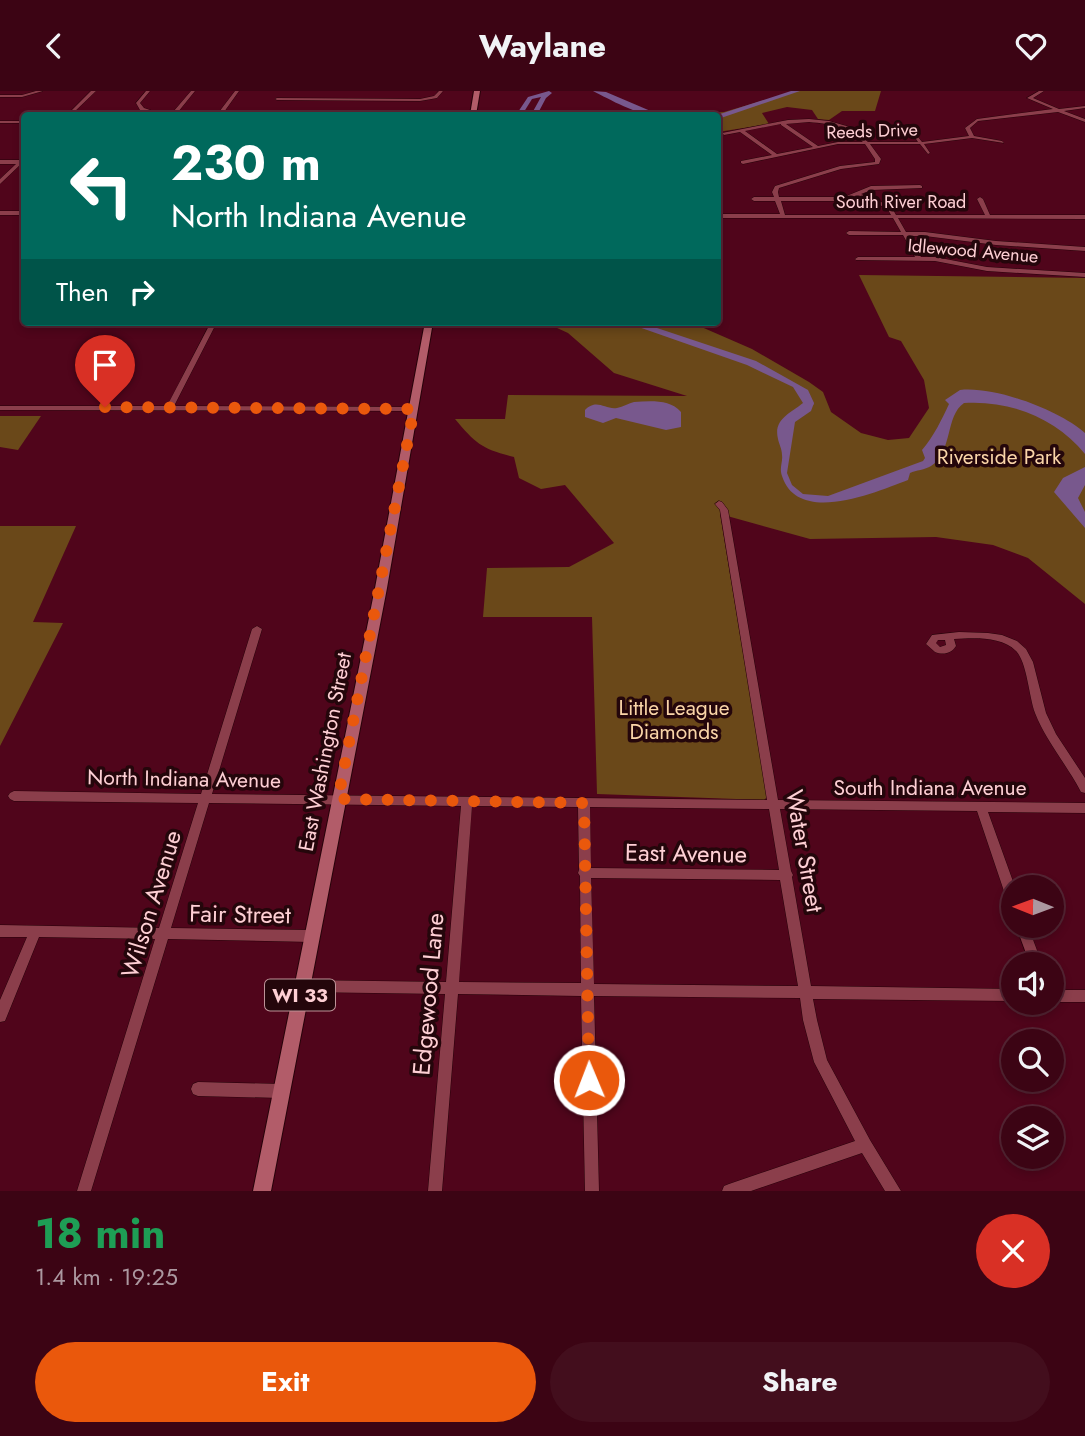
<!DOCTYPE html>
<meta charset="utf-8">
<style>
:root{--surface:#3c0414;--page:#430e1d;--text:#f1f3f6;--muted:#ac98a0;--line:#552534;--accent:#ea580c}
body{margin:0;font-family:Jost,sans-serif;background:var(--page);color:var(--text);height:100vh;display:flex;flex-direction:column;font-size:26px;white-space:nowrap}
*{box-sizing:border-box;margin:0}
p{font-size:23px;color:var(--muted)}
.icon{flex:none;width:38px;height:38px;fill:none;stroke:currentColor;stroke-width:2;stroke-linecap:round;stroke-linejoin:round}
.map{position:relative;height:1100px;overflow:hidden}
.side{display:flex;flex-direction:column;background:var(--surface);flex:1}
.side>*{flex:none}
.guide{position:absolute;left:21px;top:21px;width:700px;height:214px;border-radius:7px;box-shadow:0 4px 10px #0003,0 0 0 2px var(--line);background:#00695c;color:#fff;overflow:hidden}
.needle{width:46px;rotate:271deg}
.controls{position:absolute;left:1001px;top:784px;display:grid;gap:14px}
.controls a{display:grid;place-items:center;width:63px;height:63px;border-radius:50%;background:var(--surface);box-shadow:0 4px 10px #0003,0 0 0 2px var(--line);font-size:35px}
.pin{position:absolute;display:grid;place-items:center;width:60px;height:60px;color:#fff;margin:-72px -30px;border-radius:50% 50% 50% 0;rotate:-45deg;box-shadow:0 0 7px #0007}
.pin .icon{rotate:45deg}
.me{position:absolute;width:77px;margin:-38px;rotate:359deg;stroke-linejoin:round;filter:drop-shadow(0 0 5px #0008)}
.turn{display:flex;align-items:center;gap:24px;height:147px;padding:0 35px;font-size:32px}
.turn .icon{width:91px;height:91px;stroke-width:2.5}
.turn b{display:block;font-size:49px;line-height:60px}
.then{display:flex;align-items:center;height:66px;padding:0 35px;background:#0003;gap:14px;font-size:26px}
.round{display:grid;place-items:center;flex:none;width:74px;height:74px;border-radius:37px;background:var(--page)}
.summary{display:flex;align-items:center;justify-content:space-between;height:119px;padding:0 35px}
h1{font-size:42px;font-weight:700;line-height:52px;color:#1e9e55}
.action{display:flex;gap:14px;margin-top:auto;padding:14px 35px}
.action a{flex:1;height:80px;border-radius:42px;background:var(--accent);color:#fff;font-size:28px;font-weight:700;line-height:80px;text-align:center}
.action a+a{background:var(--page);color:var(--text)}
header{display:flex;justify-content:space-between;align-items:center;height:91px;padding:0 35px;background:var(--surface);font-size:32px;font-weight:700}
.map>svg:first-child{display:block}
</style>
<header><svg class="icon" aria-label="back" viewBox="0 0 24 24"><path d="M15 5l-7 7 7 7"/></svg>Waylane<svg class="icon" aria-label="heart" viewBox="0 0 24 24"><path d="M12 20l-8-8c-3-5 5-10 8-4 3-6 11-1 8 4z"/></svg></header>
<div class="map">
<svg width="1085" height="1100" viewBox="0 0 1085 1100">
<rect width="100%" height="100%" fill="#50051b"/>
<g fill="#6a4819">
<polygon points="796,0 881,0 875,20 842,20 829,29 818,28 812,19 787,16 762,22 769,33 718,41 718,24 676,24 724,21"/>
<path d="M859 184 1085 187V513L1028 467 993 454 936 446 810 448 720 423 767 706 764 709 597 703 592 526H483L487 477 569 476 614 452 565 394 541 398 519 387 514 366C482 358 476 353 455 328H505L508 304 687 305 614 282 568 242 544 231H690L752 258 809 291 823 301 831 321 861 342 888 349 909 347 929 317 924 289 901 250 889 246Z"/>
<polygon points="0,325 41,325 18,359 0,356"/>
<polygon points="0,435 76,435 33,531 63,532 0,655"/>
</g>
<g fill="#78588d">
<path d="M585 231H639L756 270 808 299 814 312 811 320 795 331 787 382 792 394 803 403 828 405 923 370 925 367 922 359C933 347 943 326 949 313L945 309 960 299C995 295 1059 319 1085 342V363C1056 327 1010 309 964 312 945 325 953 361 931 375 925 379 916 379 910 382L908 389C876 401 798 435 782 385 779 377 783 371 782 364 782 358 779 353 778 348 773 328 791 322 803 312L793 296 747 274 630 233Z"/>
<path d="M634 311C650 310 670 308 681 321V336L666 339 616 327 603 332 585 326V319C597 307 605 319 617 317 623 316 629 312 634 311Z"/>
<polygon points="1085,376 1085,394 1078,407 1085,421 1085,437 1054,401 1063,387"/>
</g>
<g fill="none" stroke-linecap="round" stroke-linejoin="round">
<g fill="#78588d" fill-rule="evenodd">
<polygon points="549,0 552,2 546,7 537,24 531,24 541,6 532,8 522,24 516,24 528,6"/>
<path d="M593 0 606 1 660 24C640 26 611 9 593 0Z"/>
<polygon points="791,0 800,0 718,28 717,24"/>
<polygon points="806,302 809,303 814,313 794,330 789,339 783,339 781,337 787,327 804,312 801,305"/>
</g>
<g stroke="#27030a" stroke-width="1">
<g id="minor">
<polygon points="36,0 43,0 22,6 0,6 0,4 22,4"/>
<polygon points="91,0 96,0 71,24 67,24"/>
<polygon points="146,0 150,0 140,12 144,17 156,21 173,21 191,0 195,0 178,21 219,21 235,0 239,0 224,21 437,23 439,24 156,23 140,19 136,12"/>
<polygon points="439,0 443,0 437,7 420,10 277,9 275,8 277,7 420,8 434,5"/>
<path d="M1039 0H1044L1033 7 1059 18 1085 15V17L1064 20 1085 28V31L1058 21 978 30 970 37 974 45 1002 50 1004 52 972 47 924 53 930 62 928 63 920 53H870L881 68 879 73 841 78 779 97 778 101 779 106H844L871 95 920 94 922 95V97L872 99 861 103 891 115 896 124H985L977 108 980 106 983 108 990 124H1085V128L898 127 906 141H925L996 150 1085 156V160L996 154 925 145H908L921 166H935L987 176 1085 182V186L987 180 935 170 856 169 855 168 858 166H915L903 144H849L846 142 849 140 901 141 893 127H718V123H780L775 110H754L751 108 754 106H774L772 101 775 95 840 75 875 71V68L865 53H838L743 73 741 72V70L772 64 740 41 724 44 722 42 788 29 809 28 829 30 850 36 868 51H918L912 42 914 41 922 51 969 45 965 37 977 28 1053 18 1027 7ZM809 31C833 33 844 36 863 51H838L818 55 786 33ZM781 33V34L813 56 777 63 745 40ZM856 105 887 117 891 124H785L781 110H845Z"/>
<rect x="0" y="30" width="24" height="2"/>
<polygon points="22,66 24,66 24,72 21,73 0,93 0,88 16,73 0,73 0,69 19,69"/>
<rect x="0" y="120" width="24" height="4"/>
<polygon points="211,231 217,231 174,315 414,316 418,318 414,320 0,319 0,315 167,315"/>
<path d="M719 410 722 411 728 419 778 709 1085 712V722L988 721 1015 796H1013V814L1009 813 1007 809 977 720 780 718 791 780 793 784 792 786 811 895 1013 898V910L813 908 817 929 827 969 870 1049 901 1100H885L862 1062 751 1100H722L724 1095 729 1093 855 1050 814 971 803 929 800 907 594 905 599 1100H585L581 905 458 903 442 1100H428L445 903 302 901 297 899 296 895 297 891 302 889 446 891 461 715 209 712 171 837 312 839 316 841 318 845 316 849 312 851 168 848 91 1100H77L155 848 39 846 5 930 0 931V909L27 846H0V834L159 837 198 712 14 710 10 708 8 705 10 702 14 700 201 703 252 538 257 535 262 538 212 703 767 709 720 419 715 413ZM472 715 578 716 579 779 578 782 580 785 581 892 459 891ZM590 716 769 718 779 779 591 777ZM591 787 780 789 798 895 594 893Z"/>
<path d="M959 541 988 542 1002 544 1017 550 1026 558 1033 571 1046 622 1056 643 1085 687V702L1081 701C1067 674 1046 650 1035 622 1029 606 1027 571 1016 560 1001 545 974 547 954 548L956 555C951 563 943 564 935 561L926 553 932 544ZM938 549H945L946 554 940 556 936 552Z"/>
<polygon points="1016,835 1028,835 1042,873 1030,873"/>
<rect x="1052" y="899" width="33" height="12"/>
<polygon points="198,991 281,993 286,995 288,1000 286,1005 281,1007 198,1005 193,1003 191,998 193,993"/>
</g>
</g>
<g stroke="#27030a" stroke-width="2">
<g id="major">
<polygon points="474,0 480,0 476,24 470,24"/>
<polygon points="425,231 433,231 387,497 271,1100 253,1100 375,497"/>
</g>
</g>
<use href="#minor" fill="#8b3e4b" fill-rule="evenodd"/>
<use href="#major" fill="#b25c69" fill-rule="evenodd"/>
</g>
<g fill="none" stroke-linecap="round" stroke-linejoin="round">
<polyline stroke="#ea580c" stroke-width="12" stroke-dasharray="0 21.6" points="105,316 414,318 338,708 584,712 589,989"/>
</g>
<g text-anchor="middle" dominant-baseline="central" stroke-width="7" stroke-linejoin="round" paint-order="stroke">
<g font-size="18" fill="#fecfd4" stroke="#24060b">
<text transform="translate(872 40) rotate(-2)">Reeds Drive</text>
<text x="901" y="111">South River Road</text>
<text transform="translate(973 160) rotate(5)">Idlewood Avenue</text>
</g>
<rect fill="#24060b" stroke="#bd9398" stroke-width="2" x="265" y="888.5" width="70" height="31" rx="5"/>
<g font-size="19" font-weight="bold" fill="#fecfd4">
<text x="300" y="904">WI 33</text>
</g>
<g font-size="21" fill="#fad5a8" stroke="#24060b">
<text x="999" y="366">Riverside Park</text>
<text x="674" y="617">Little League<tspan x="674" dy="24">Diamonds</tspan></text>
</g>
<g font-size="21" fill="#fecfd4" stroke="#24060b">
<text transform="translate(325 661) rotate(-79)">East Washington Street</text>
<text transform="translate(184 688) rotate(1)">North Indiana Avenue</text>
<text x="930" y="697">South Indiana Avenue</text>
</g>
<g font-size="24" fill="#fecfd4" stroke="#24060b">
<text transform="translate(805 760) rotate(80)">Water Street</text>
<text transform="translate(686 762) rotate(1)">East Avenue</text>
<text transform="translate(151 813) rotate(-73)">Wilson Avenue</text>
<text transform="translate(240 823) rotate(1)">Fair Street</text>
<text transform="translate(428 903) rotate(-85)">Edgewood Lane</text>
</g>
</g>
</svg>
<div class="controls">
<a><svg class="needle" viewBox="-14 -14 28 28"><path d="M0-13l5 13h-10z" fill="#e53935"/><path d="M0 13l5-13h-10z" fill="#ac98a0"/></svg></a>
<a><svg class="icon" aria-label="sound" viewBox="0 0 24 24"><path d="M4 9h4l5-4v14l-5-4H4zM17 9q2 3 0 6"/></svg></a>
<a><svg class="icon" aria-label="search" viewBox="0 0 24 24"><circle cx="10" cy="10" r="6"/><path d="M15 15l6 6"/></svg></a>
<a><svg class="icon" aria-label="layers" viewBox="0 0 24 24"><path d="M12 4l9 5-9 5-9-5zM3 14l9 5 9-5"/></svg></a>
</div>
<div class="pin" style="left:105px;top:316px;background:#d93025"><svg class="icon" aria-label="arrive" viewBox="0 0 24 24"><path d="M6 21V4h12l-3 4 3 4H6"/></svg></div>
<svg class="me" style="left:589px;top:989px" viewBox="-20 -20 40 40"><circle r="17" fill="#ea580c" stroke="#fff" stroke-width="3"/><path d="M0-11L8 9 0 5-8 9z" fill="#fff"/></svg>
<div class="guide">
<div class="turn"><svg class="icon" aria-label="left" viewBox="0 0 24 24"><path d="M17 20v-9H6M10 6l-5 5 5 5"/></svg><div><b>230 m</b>North Indiana Avenue</div></div>
<div class="then">Then<svg class="icon" aria-label="right" viewBox="0 0 24 24"><path d="M7 20v-9h11M14 6l5 5-5 5"/></svg></div>
</div>
</div>
<section class="side">
<div class="summary"><div><h1>18 min</h1><p>1.4 km · 19:25</p></div><a class="round" style="background:#d93025;color:#fff"><svg class="icon" aria-label="close" viewBox="0 0 24 24"><path d="M6 6l12 12M18 6L6 18"/></svg></a></div>
<div class="action"><a>Exit</a><a>Share</a></div>
</section>
